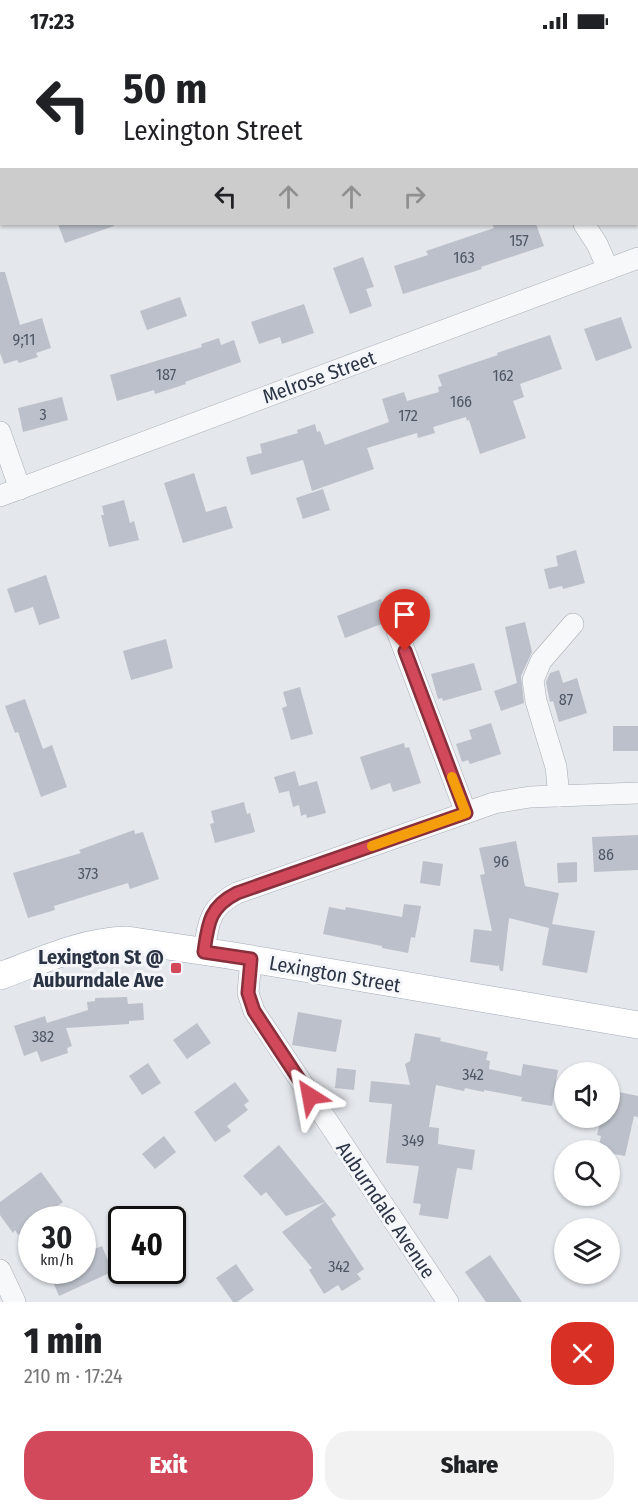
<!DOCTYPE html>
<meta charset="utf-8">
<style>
:root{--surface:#fff;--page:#f2f2f2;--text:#202124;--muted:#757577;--accent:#d1495b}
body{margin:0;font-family:"Fira Sans Condensed",sans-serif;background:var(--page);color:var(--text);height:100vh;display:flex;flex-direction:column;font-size:22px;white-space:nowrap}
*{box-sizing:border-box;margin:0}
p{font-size:20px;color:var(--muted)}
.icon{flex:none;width:33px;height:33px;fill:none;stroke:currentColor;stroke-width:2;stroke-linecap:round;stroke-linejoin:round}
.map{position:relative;height:1260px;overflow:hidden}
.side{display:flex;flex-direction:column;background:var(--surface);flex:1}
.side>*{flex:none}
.top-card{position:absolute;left:0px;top:0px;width:639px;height:183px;box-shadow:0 2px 4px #0004;background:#fff;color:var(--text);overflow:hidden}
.tools{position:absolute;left:554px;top:1020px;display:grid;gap:12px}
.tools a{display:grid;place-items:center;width:66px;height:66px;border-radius:50%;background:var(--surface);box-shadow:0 2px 4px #0004;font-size:30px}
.speed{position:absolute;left:18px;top:1164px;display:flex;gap:12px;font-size:30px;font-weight:700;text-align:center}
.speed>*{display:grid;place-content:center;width:78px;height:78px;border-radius:50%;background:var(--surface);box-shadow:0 2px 4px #0004;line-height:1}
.speed small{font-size:15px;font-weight:400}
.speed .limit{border:3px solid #111;border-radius:9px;background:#fff;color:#111}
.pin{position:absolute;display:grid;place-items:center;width:51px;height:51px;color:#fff;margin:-62px -26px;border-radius:50% 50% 50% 0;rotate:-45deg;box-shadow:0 0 6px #0007}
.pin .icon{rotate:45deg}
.me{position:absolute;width:66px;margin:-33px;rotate:326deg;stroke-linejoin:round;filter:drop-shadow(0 0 4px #0008)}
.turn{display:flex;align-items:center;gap:21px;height:126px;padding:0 24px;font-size:27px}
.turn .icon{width:78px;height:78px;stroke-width:2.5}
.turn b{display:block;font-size:42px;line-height:51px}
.lanes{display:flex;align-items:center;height:57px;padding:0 24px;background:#0003;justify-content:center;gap:30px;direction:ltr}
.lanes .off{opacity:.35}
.round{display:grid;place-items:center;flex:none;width:63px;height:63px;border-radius:24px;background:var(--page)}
.summary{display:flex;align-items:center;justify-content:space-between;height:102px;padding:0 24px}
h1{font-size:36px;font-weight:800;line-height:45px}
.action{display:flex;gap:12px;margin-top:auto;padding:12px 24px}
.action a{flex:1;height:69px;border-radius:24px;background:var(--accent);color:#fff;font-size:24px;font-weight:800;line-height:69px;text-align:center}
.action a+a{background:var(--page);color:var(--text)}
.status{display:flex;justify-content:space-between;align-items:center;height:42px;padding:0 30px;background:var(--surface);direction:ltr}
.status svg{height:16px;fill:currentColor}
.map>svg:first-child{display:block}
</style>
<div class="status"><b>17:23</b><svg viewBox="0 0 49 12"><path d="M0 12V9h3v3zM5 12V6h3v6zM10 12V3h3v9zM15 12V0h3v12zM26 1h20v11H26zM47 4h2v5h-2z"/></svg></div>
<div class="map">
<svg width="638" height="1260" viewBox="0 0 638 1260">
<rect width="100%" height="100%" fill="#e4e7ec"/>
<g fill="#bbc0ca">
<polygon points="58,182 114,182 114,184 65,201"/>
<polygon points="492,182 536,182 544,204 481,225 482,227 403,252 394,224 428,213 426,209 494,186"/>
<polygon points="363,215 374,245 366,247 372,264 350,272 333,226"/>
<polygon points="0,230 5,230 20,283 42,276 51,306 36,311 38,315 19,321 17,318 4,322 0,311"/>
<polygon points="180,255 187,274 147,288 140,269"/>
<polygon points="304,262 314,291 282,302 280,295 259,302 251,280"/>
<polygon points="621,275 632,306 596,319 584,287"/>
<polygon points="550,293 562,327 520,342 524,355 513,359 526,396 480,412 469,378 467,379 466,375 433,385 435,391 418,396 417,391 367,406 374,427 312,449 303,418 251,433 246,415 262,411 260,402 298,391 297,388 315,382 317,390 320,389 325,403 389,380 382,357 404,350 407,359 439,350 438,345 442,344 438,333 498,313 497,311"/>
<polygon points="219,296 221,303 234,298 241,320 185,340 186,342 155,352 154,348 117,359 110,333 202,305 201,302"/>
<polygon points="62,355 68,378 23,390 18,366"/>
<polygon points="194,431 206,470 226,464 233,486 183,501 164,441"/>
<polygon points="323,447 330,468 303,477 296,456"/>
<polygon points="124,458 130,481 134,479 139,498 109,505 101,473 104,473 102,464"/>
<polygon points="576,508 585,541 563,547 562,544 549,547 544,527 558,524 556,514"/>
<polygon points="46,533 60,576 39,583 33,565 15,571 7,547"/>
<polygon points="381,557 389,579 345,596 337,574"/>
<polygon points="525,580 532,610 521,634 524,661 501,669 494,649 517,641 505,585"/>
<polygon points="166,597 173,626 131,638 123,609"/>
<polygon points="474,621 482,648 443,659 442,656 438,657 431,632"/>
<polygon points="559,628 563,641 577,636 587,671 559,680 553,659 550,660 546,640 550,631"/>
<polygon points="300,645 313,692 291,698 282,666 287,664 283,650"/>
<polygon points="25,657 43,707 52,703 67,745 41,755 18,690 15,691 5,664"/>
<polygon points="491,681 501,712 470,722 468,718 462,720 456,702 472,697 469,688"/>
<rect x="613" y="684" width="25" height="25"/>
<polygon points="404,701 405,706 409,705 421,741 393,750 390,741 371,748 360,715"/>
<polygon points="295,729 299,744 317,739 326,771 307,776 306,772 301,774 299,763 293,765 289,749 279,751 274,735"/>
<polygon points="244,760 247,772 250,771 255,790 215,801 210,782 214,781 211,769"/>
<polygon points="134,788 135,792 143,790 159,837 130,847 128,841 54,864 55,868 28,876 13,831 81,811 79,808"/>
<polygon points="638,793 638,828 594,830 592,795"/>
<polygon points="516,799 525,844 559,851 552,882 595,889 587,931 542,923 549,886 509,876 503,929 500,929 498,921 498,924 470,920 474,887 492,889 480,833 485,832 479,806"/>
<polygon points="423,819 443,822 440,844 420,841"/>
<polygon points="577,820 577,840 558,841 557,821"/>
<polygon points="404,862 421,864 415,896 411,895 408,911 382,906 382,904 323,892 329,865 345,868 346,865 402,875"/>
<polygon points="127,955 128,962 143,961 144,978 129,979 129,982 66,986 72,1004 67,1006 68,1011 41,1020 37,1009 24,1014 14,984 45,974 47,981 88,968 87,960 95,959 95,956"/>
<polygon points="298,970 342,978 336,1010 292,1003"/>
<polygon points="197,981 211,1001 187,1017 173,998"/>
<polygon points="415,991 441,996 440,999 488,1010 486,1018 490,1019 489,1027 521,1034 523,1022 558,1028 552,1064 521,1059 522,1055 484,1048 484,1050 465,1046 464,1049 436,1043 429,1085 439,1086 438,1102 475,1108 472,1128 457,1126 448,1177 419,1173 421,1162 413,1161 419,1124 386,1121 392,1062 369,1060 371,1039 410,1043 405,1022 410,1019"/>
<polygon points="148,1021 161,1041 142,1053 129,1034"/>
<polygon points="337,1026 356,1028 354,1048 335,1046"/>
<polygon points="235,1040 249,1059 244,1063 248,1068 227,1084 231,1089 215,1100 194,1070"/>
<polygon points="609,1048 638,1054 638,1075 634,1074 625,1114 609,1111 609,1108 598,1108 601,1094 597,1093 601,1076 609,1076"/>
<polygon points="164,1094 176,1110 155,1127 142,1112"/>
<polygon points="279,1103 336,1173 331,1177 364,1227 357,1232 361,1237 342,1249 338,1243 324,1252 309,1228 312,1226 282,1190 325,1160 286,1174 266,1150 261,1154 243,1134"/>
<polygon points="41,1130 63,1160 39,1178 32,1178 32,1183 18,1193 15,1188 13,1191 0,1173 0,1160"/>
<polygon points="102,1204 112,1228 116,1228 59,1254 48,1228 82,1228 82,1212"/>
<polygon points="490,1213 522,1260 486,1260 465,1230"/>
<polygon points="236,1222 254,1248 237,1260 233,1260 216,1236"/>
</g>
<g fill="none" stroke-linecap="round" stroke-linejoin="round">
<g stroke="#a9aeb7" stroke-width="22">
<g id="minor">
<polyline points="465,0 466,2"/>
<polyline points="395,2 399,0"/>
<polyline points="0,150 2,149"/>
<polyline points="584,182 597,202 608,227"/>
<polyline points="0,390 20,447"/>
<polyline points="0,454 638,216"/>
<polyline points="397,589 466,771"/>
<polyline points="559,754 556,725 536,659 533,638 541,619 573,582"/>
<path d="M204 910C208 882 209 865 237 851L494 761 530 755 638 751"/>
<polyline points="251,917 248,951 254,969 448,1260"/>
<polyline points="0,1228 15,1260"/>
</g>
</g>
<g stroke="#a3abb8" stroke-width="28">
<path id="major" d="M0 934C41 919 82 899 127 898L228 913 638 983"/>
</g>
<use href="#minor" stroke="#f7f8fa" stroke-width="21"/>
<use href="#major" stroke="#fff" stroke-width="27"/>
</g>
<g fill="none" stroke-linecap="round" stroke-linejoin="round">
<g stroke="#882f3b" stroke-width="15">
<path id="route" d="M310 1054 254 969 248 951 251 917 204 910C208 882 209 865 237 851L466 771 405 609"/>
</g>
<use href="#route" stroke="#d1495b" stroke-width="10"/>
<polyline stroke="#f59e0b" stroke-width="10" points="372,804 466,771 452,735"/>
</g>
<rect fill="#d1495b" stroke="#f4f6f9" stroke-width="2" x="170" y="920" width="12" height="12" rx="3"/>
<g text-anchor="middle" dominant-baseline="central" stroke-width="6" stroke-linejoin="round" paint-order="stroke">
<g font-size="16" fill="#4f5766">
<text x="519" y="198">157</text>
<text x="464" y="215">163</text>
<text x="24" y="297">9;11</text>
<text x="166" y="332">187</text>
<text x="503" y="333">162</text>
<text x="461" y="359">166</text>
<text x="43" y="372">3</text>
<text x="408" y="373">172</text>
<text x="566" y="657">87</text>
<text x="606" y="812">86</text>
<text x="501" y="819">96</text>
<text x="88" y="831">373</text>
<text x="43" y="994">382</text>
<text x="473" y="1032">342</text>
<text x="413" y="1098">349</text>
<text x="339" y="1224">342</text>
</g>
<g font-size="20" fill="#2b3445" stroke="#f4f6f9">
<text transform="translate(319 335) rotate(-20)">Melrose Street</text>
<text transform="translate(335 932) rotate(10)">Lexington Street</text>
<text transform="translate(386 1168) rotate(56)">Auburndale Avenue</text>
</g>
<g font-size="20" font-weight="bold" fill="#2b3445" stroke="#f4f6f9" text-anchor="end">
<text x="164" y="915">Lexington St @<tspan x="164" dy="23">Auburndale Ave</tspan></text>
</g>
</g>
</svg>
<div class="tools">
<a><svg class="icon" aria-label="sound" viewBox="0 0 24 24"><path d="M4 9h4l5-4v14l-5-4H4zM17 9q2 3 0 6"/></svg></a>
<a><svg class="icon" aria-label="search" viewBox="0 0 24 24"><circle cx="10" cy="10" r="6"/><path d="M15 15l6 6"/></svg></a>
<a><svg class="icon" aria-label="layers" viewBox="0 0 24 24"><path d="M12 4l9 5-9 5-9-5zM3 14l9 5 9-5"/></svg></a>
</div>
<div class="speed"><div>30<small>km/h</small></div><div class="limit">40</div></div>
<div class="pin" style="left:405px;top:609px;background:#d93025"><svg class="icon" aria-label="arrive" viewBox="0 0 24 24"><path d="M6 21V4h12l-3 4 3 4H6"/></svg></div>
<svg class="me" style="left:310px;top:1054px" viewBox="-20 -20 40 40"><path d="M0-17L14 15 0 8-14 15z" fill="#d1495b" stroke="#fff" stroke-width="4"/></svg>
<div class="top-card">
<div class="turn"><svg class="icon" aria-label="left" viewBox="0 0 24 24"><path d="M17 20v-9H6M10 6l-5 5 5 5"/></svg><div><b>50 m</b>Lexington Street</div></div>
<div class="lanes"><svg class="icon" aria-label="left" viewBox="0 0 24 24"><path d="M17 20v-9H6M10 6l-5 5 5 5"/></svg><svg class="icon off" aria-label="ahead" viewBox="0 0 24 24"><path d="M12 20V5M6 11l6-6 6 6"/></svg><svg class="icon off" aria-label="ahead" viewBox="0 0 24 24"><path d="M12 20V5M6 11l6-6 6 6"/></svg><svg class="icon off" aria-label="right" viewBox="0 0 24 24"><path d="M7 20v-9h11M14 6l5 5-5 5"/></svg></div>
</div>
</div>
<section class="side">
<div class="summary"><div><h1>1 min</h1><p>210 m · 17:24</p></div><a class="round" style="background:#d93025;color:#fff"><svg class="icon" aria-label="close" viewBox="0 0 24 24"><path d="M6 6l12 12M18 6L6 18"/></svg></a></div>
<div class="action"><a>Exit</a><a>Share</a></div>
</section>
